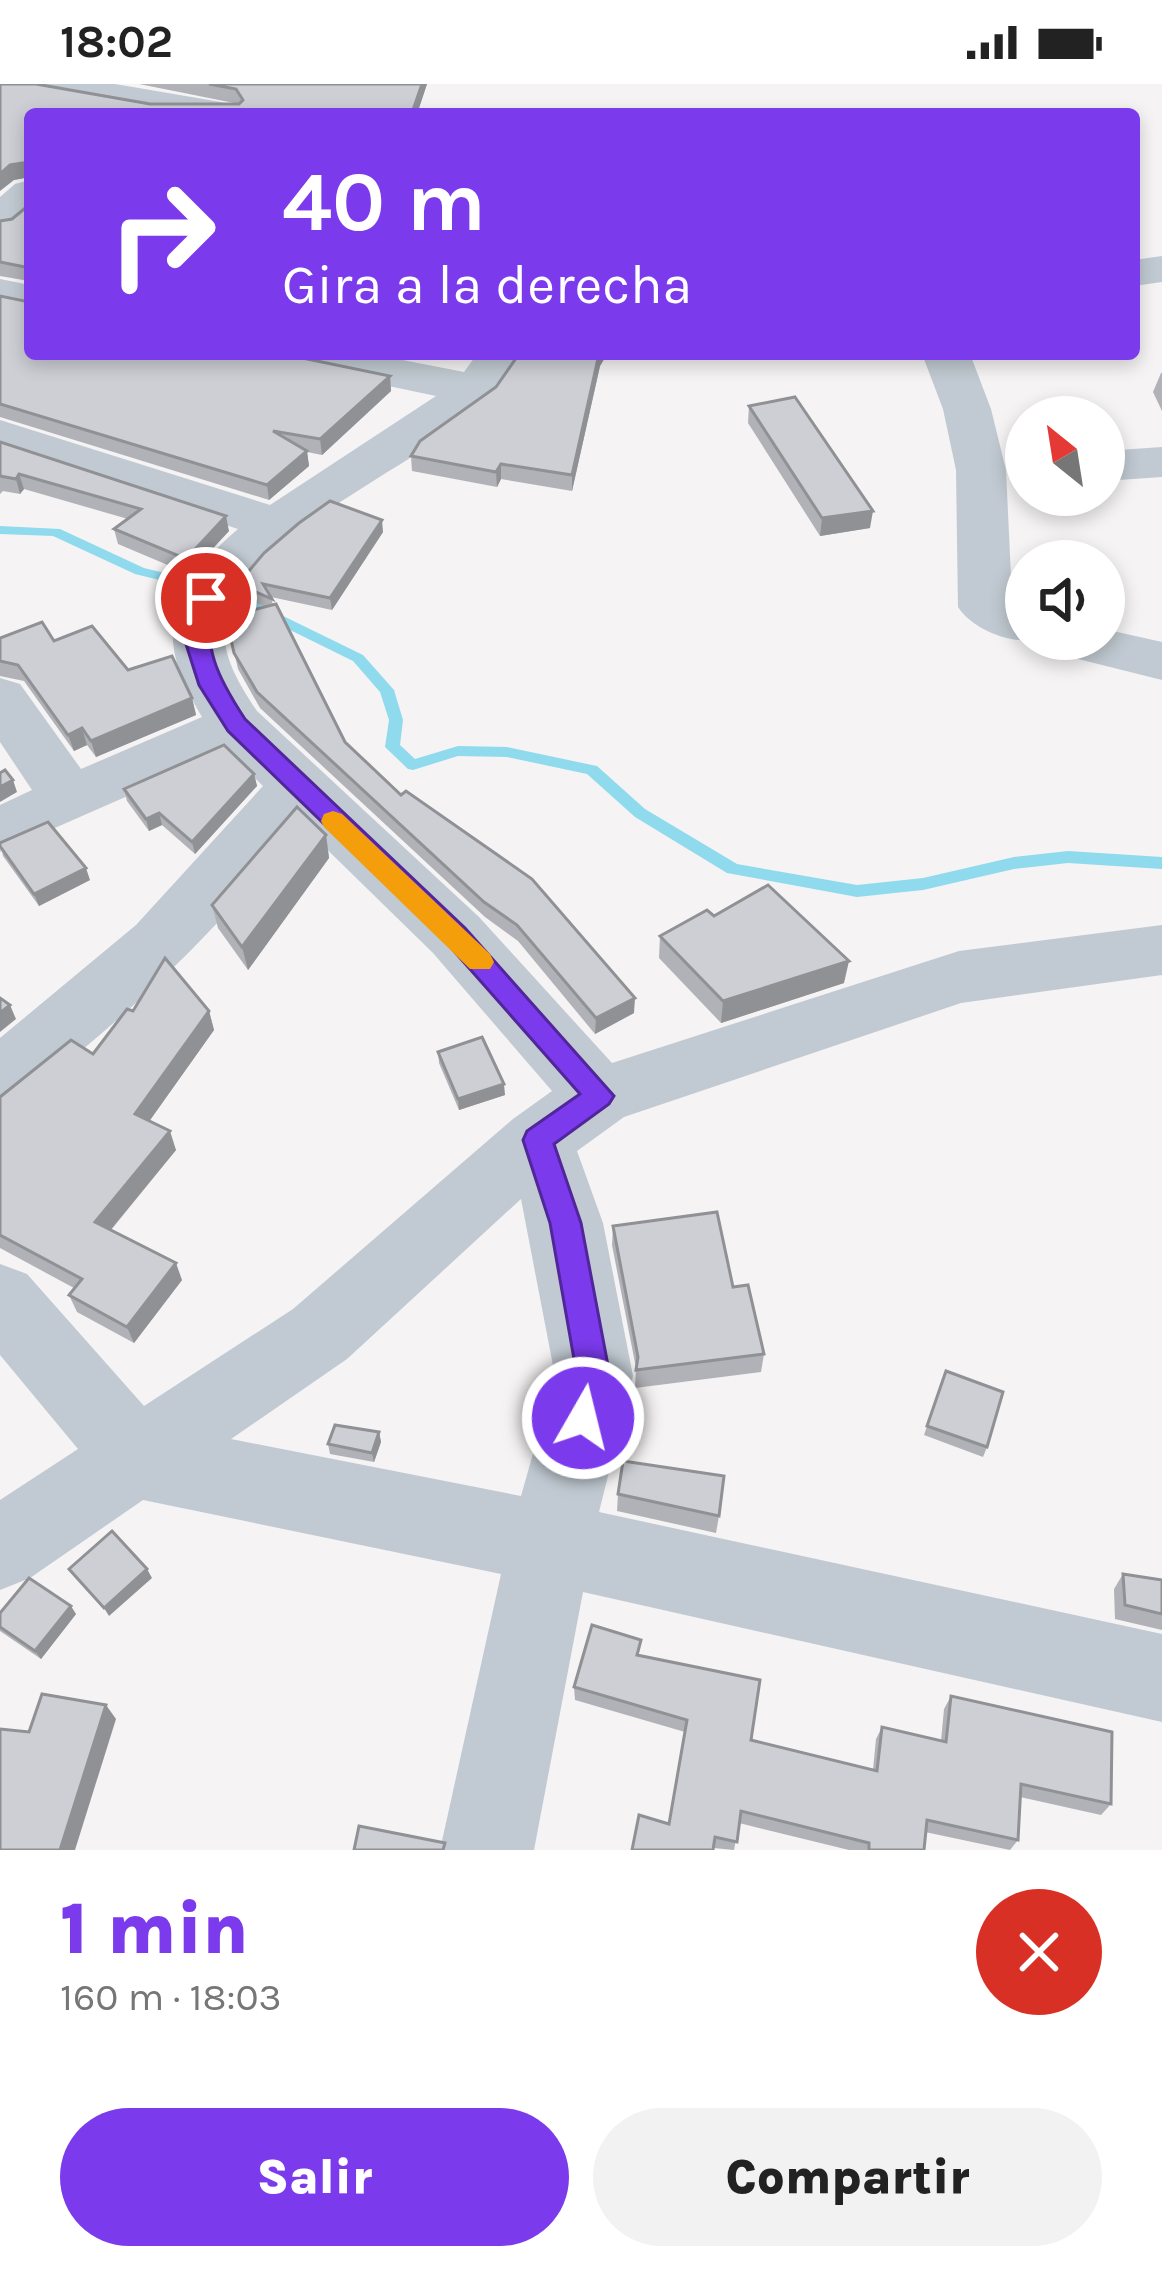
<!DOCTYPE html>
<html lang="es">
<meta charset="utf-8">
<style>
:root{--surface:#fff;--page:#f2f2f2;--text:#222;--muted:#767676;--accent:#7c3aed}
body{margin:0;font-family:Karla,sans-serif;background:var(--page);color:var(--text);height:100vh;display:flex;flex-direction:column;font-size:45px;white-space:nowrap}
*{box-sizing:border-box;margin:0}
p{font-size:39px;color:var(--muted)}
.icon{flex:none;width:66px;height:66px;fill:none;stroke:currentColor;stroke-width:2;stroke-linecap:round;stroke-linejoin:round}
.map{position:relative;height:1766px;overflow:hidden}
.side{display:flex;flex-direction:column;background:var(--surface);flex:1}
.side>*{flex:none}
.top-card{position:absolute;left:24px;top:24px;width:1116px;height:252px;border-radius:12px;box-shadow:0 6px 18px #0003;background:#7c3aed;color:#fff;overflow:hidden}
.needle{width:78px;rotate:330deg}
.buttons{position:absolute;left:1005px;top:312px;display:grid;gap:24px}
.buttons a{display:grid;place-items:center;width:120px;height:120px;border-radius:50%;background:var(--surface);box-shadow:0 6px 18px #0003;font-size:60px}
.pin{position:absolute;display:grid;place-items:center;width:102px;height:102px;color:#fff;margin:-51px;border:6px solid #fff;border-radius:50%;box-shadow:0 3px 12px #0007}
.me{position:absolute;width:132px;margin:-66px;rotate:8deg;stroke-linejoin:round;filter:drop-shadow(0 0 9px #0008)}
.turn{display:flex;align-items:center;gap:42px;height:252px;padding:0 60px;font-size:54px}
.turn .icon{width:156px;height:156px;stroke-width:2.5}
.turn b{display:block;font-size:84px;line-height:102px}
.round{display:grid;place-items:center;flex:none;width:126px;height:126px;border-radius:63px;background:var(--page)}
.head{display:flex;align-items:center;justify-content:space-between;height:204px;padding:0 60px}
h1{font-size:72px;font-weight:800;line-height:90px;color:var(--accent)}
.cta{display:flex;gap:24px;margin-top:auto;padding:24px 60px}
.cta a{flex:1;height:138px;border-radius:72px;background:var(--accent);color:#fff;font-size:48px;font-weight:800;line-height:138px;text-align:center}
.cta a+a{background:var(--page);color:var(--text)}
.status{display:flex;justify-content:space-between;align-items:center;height:84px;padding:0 60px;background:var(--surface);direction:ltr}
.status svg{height:33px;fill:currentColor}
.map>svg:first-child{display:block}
</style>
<div class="status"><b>18:02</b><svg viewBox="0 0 49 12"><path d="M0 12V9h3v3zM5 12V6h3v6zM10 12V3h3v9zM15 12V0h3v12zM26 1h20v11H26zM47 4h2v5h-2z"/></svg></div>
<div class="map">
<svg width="1162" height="1766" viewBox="0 0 1162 1766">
<rect width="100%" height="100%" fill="#f5f3f3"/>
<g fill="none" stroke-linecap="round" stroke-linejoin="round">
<polygon fill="#90daee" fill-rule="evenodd" points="0,442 60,445 144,484 226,504 363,571 394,606 403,636 400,661 415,675 458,662 507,663 592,681 597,682 645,725 737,780 857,801 923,794 1014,773 1068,767 1162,773 1162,785 1068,779 1014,785 923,806 857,813 727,789 635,733 587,690 507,673 458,672 413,686 408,685 385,663 389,636 380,608 353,577 217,510 135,490 53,452 0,450"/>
<g fill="#c1cad2" fill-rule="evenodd">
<polygon points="28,0 115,0 221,18 235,22 241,30 153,30 47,12 33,8"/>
<polygon points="30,96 30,132 15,145 0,149 0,113 15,100"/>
<polygon points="1162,172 1162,198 1134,202 1134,176"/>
<polygon points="0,195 30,201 30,229 0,223"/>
<path d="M277 270H372L464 288 477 270H525C514 285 505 302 493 315 432 375 235 455 225 542 221 572 241 603 257 627L479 833 612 979 959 867 1162 841V891L961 919 624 1033 577 1067 603 1139 633 1292 599 1428 1162 1550V1638L583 1508 534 1766H440L501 1490 143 1416 30 1494 0 1506V1416L78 1365 0 1271V1180L27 1190 144 1322 293 1225 513 1035 552 1007 433 869 301 740C222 844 128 932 25 1012L0 1020V954L136 841 263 702 228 668 0 768V721L32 706 0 658V594L20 600 81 685 202 633C152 550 167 506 238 445L0 367V336L270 421 436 312 284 280ZM521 1115 555 1292 521 1412 231 1355 347 1275Z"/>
<path d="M922 270H970L991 325 1006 386 1012 514 1026 520V555H1041C1014 562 973 546 958 523L956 386 943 325Z"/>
<polygon points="1162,363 1162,393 1104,397 1104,367"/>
<polygon points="1104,545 1162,558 1162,596 1050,568 1042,555 1104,555"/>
</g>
</g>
<g fill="#b0b2b7">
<polygon points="139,0 427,0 417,30 30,270 390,292 391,307 322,371 307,368 309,382 269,416 0,333 0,212 29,218 29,197 0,192 0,137 12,135 29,121 29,93 14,96 42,2 150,20 239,20"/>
<polygon points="395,270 432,270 425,276"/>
<polygon points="519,270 607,270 600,282 572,407 501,395 497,403 412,387 411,372 496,303"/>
<polygon points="1161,289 1162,289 1162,327 1153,308"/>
<polygon points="749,322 870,444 820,452 748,339"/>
<polygon points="0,358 229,447 189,490 118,460 114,445 128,435 24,405 20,410 3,407 0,410"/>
<polygon points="383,448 332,526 271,513 273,521 345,658 634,929 595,950 518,857 485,833 260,624 238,585 226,533 265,523 241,512 238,500"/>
<polygon points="0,554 54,557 192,614 196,631 96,673 87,661 74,667 24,597 0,592"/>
<polygon points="254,690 257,702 195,770 162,741 149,747 127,717 124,705"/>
<polygon points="326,751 329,774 248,886 218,844 212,821"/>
<polygon points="0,759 90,796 39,822 3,772"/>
<polygon points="714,832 844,899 721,939 659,874 660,852"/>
<polygon points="133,927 209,927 214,946 149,1037 176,1066 111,1146 182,1196 134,1259 77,1228 69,1211 74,1204 0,1164 0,1013 93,970"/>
<polygon points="438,968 505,1011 459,1026 439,979"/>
<polygon points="613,1142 733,1203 764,1270 761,1288 635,1304 636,1284 612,1161"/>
<polygon points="946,1287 987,1363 983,1373 924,1351"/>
<polygon points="379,1348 381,1358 374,1378 330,1370 328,1360"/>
<polygon points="618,1410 719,1432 716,1449 617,1427"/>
<polygon points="1123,1490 1162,1496 1162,1546 1115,1535 1114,1505"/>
<polygon points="0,1529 76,1530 41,1575 0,1547"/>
<polygon points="639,1572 751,1656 873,1686 876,1655 882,1643 941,1657 944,1625 951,1612 1111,1720 1101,1731 1020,1713 1018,1756 1010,1766 925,1748 924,1766 849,1766 739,1739 734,1766 714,1764 669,1740 685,1648 575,1616 574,1603"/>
</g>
<g fill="#909195">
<polygon points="422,0 427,0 417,30 412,30"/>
<polygon points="29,78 30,93 14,96 0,107 0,90 10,81"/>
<polygon points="599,270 607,270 600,282 572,407 572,391"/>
<polygon points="390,292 391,307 322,371 320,355"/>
<polygon points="307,367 309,382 269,416 267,401"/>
<polygon points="501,380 501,395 497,403 496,388"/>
<polygon points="19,390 24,405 20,410 16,395"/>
<polygon points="873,427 870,444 820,452 822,434"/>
<polygon points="226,432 229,447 189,490 186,475"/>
<polygon points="382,436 383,448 332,526 330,514"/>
<polygon points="192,614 196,631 96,673 91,657"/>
<polygon points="82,644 87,661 74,667 68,651"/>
<polygon points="254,690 257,702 195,770 192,758"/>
<polygon points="13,696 17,708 0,718 0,703"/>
<polygon points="159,729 162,741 149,747 146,735"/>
<polygon points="326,751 329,774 248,886 242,863"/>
<polygon points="86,784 90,796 39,822 34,810"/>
<polygon points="849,877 844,899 721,939 723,917"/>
<polygon points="635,914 634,929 595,950 596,934"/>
<polygon points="10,921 16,935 0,948 0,929"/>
<polygon points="209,927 214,946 141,1049 135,1030"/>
<polygon points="504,1000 505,1011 459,1026 458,1015"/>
<polygon points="170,1047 176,1066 103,1155 95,1138"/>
<polygon points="176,1179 182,1196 134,1259 127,1243"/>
<polygon points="379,1348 381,1358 374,1378 372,1369"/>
<polygon points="147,1485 152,1494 109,1532 104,1524"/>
<polygon points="71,1522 76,1530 41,1575 35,1567"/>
<polygon points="106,1621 116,1635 75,1766 60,1766"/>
</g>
<g fill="#cdcfd5" stroke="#909195" stroke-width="3">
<polygon points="0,0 36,0 150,20 239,20 243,16 236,5 209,0 422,0 412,29 416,30 30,30 30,270 283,270 390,292 320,355 273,347 307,367 267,401 0,320 0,212 29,218 30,184 0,178 0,137 12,135 29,121 29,78 10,81 0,90"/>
<polygon points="519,270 599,270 572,391 501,380 496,388 411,372 420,357 496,303"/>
<polygon points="795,313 873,427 822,434 749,322"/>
<polygon points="0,358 226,432 186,475 114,445 141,425 19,390 16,395 0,392"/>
<polygon points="330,417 382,436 330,514 263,500 272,515 238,500 264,469 299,439"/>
<polygon points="276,520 345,658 401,711 406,707 532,795 635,914 596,934 517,841 484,818 257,608 234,569 226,533"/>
<polygon points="42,538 54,557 92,542 128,586 172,572 192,614 91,657 82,644 68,651 18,581 0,577 0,554"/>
<polygon points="224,661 254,690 192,758 159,729 146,735 124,705"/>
<polygon points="5,686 13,696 0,703 0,689"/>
<polygon points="297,723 326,751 242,863 212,821"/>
<polygon points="48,738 86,784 34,810 0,762 0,759"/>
<polygon points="768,801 849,877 723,917 660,852 707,826 714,832"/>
<polygon points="165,874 209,927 135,1030 170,1047 95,1138 176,1179 127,1243 69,1211 82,1195 0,1151 0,1013 71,956 93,970 127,925 133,927"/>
<polygon points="0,914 10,921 0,929"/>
<polygon points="482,953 504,1000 458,1015 438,968"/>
<polygon points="717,1128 733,1203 748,1201 764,1270 636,1286 638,1273 613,1142"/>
<polygon points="946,1287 1003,1308 987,1363 927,1342"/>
<polygon points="335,1341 379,1348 372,1369 328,1360"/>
<polygon points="623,1377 724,1392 719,1432 618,1410"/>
<polygon points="112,1447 147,1485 104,1524 69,1485"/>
<polygon points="1123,1490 1162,1496 1162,1530 1125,1521"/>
<polygon points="29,1494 71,1522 35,1567 0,1543 0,1529"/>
<polygon points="592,1541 641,1556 637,1571 760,1596 751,1656 877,1687 882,1643 946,1658 951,1612 1112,1648 1111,1720 1021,1700 1018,1756 927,1736 924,1766 869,1766 869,1759 741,1727 737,1758 715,1753 713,1766 632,1766 639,1731 669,1740 687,1636 574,1603"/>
<polygon points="42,1610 106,1621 60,1766 0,1766 0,1645 29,1648"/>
<polygon points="359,1742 445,1759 443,1766 354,1766"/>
</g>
<path fill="#7c3aed" stroke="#51269a" stroke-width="3" d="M206 507 217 514C198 559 220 597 245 635L465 844 614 1012 609 1020 554 1060 581 1139 610 1292 594 1345 583 1349 571 1345 566 1334 577 1292 550 1139 523 1056 527 1047 580 1010 446 858 228 647 199 601 185 557 186 534 198 509Z"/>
<polygon fill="#f59e0b" points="333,727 342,730 490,870 494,878 490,885 470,885 324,743 321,737 324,730"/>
</svg>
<div class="buttons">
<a><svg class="needle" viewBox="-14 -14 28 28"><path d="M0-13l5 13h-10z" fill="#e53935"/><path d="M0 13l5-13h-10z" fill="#767676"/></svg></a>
<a><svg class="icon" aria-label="sound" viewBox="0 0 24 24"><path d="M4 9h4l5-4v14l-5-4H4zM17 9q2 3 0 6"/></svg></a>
</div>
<div class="pin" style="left:206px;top:514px;background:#d93025"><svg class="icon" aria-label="arrive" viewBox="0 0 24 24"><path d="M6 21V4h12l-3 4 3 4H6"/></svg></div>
<svg class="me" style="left:583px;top:1334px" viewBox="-20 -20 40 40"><circle r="17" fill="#7c3aed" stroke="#fff" stroke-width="3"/><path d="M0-11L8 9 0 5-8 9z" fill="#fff"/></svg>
<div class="top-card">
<div class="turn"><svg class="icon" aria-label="right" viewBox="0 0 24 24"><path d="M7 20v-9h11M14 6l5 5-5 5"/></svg><div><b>40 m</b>Gira a la derecha</div></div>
</div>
</div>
<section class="side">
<div class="head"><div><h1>1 min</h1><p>160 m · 18:03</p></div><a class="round" style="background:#d93025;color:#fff"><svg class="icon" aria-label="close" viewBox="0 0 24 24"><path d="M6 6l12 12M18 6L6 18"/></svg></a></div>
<div class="cta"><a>Salir</a><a>Compartir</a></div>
</section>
